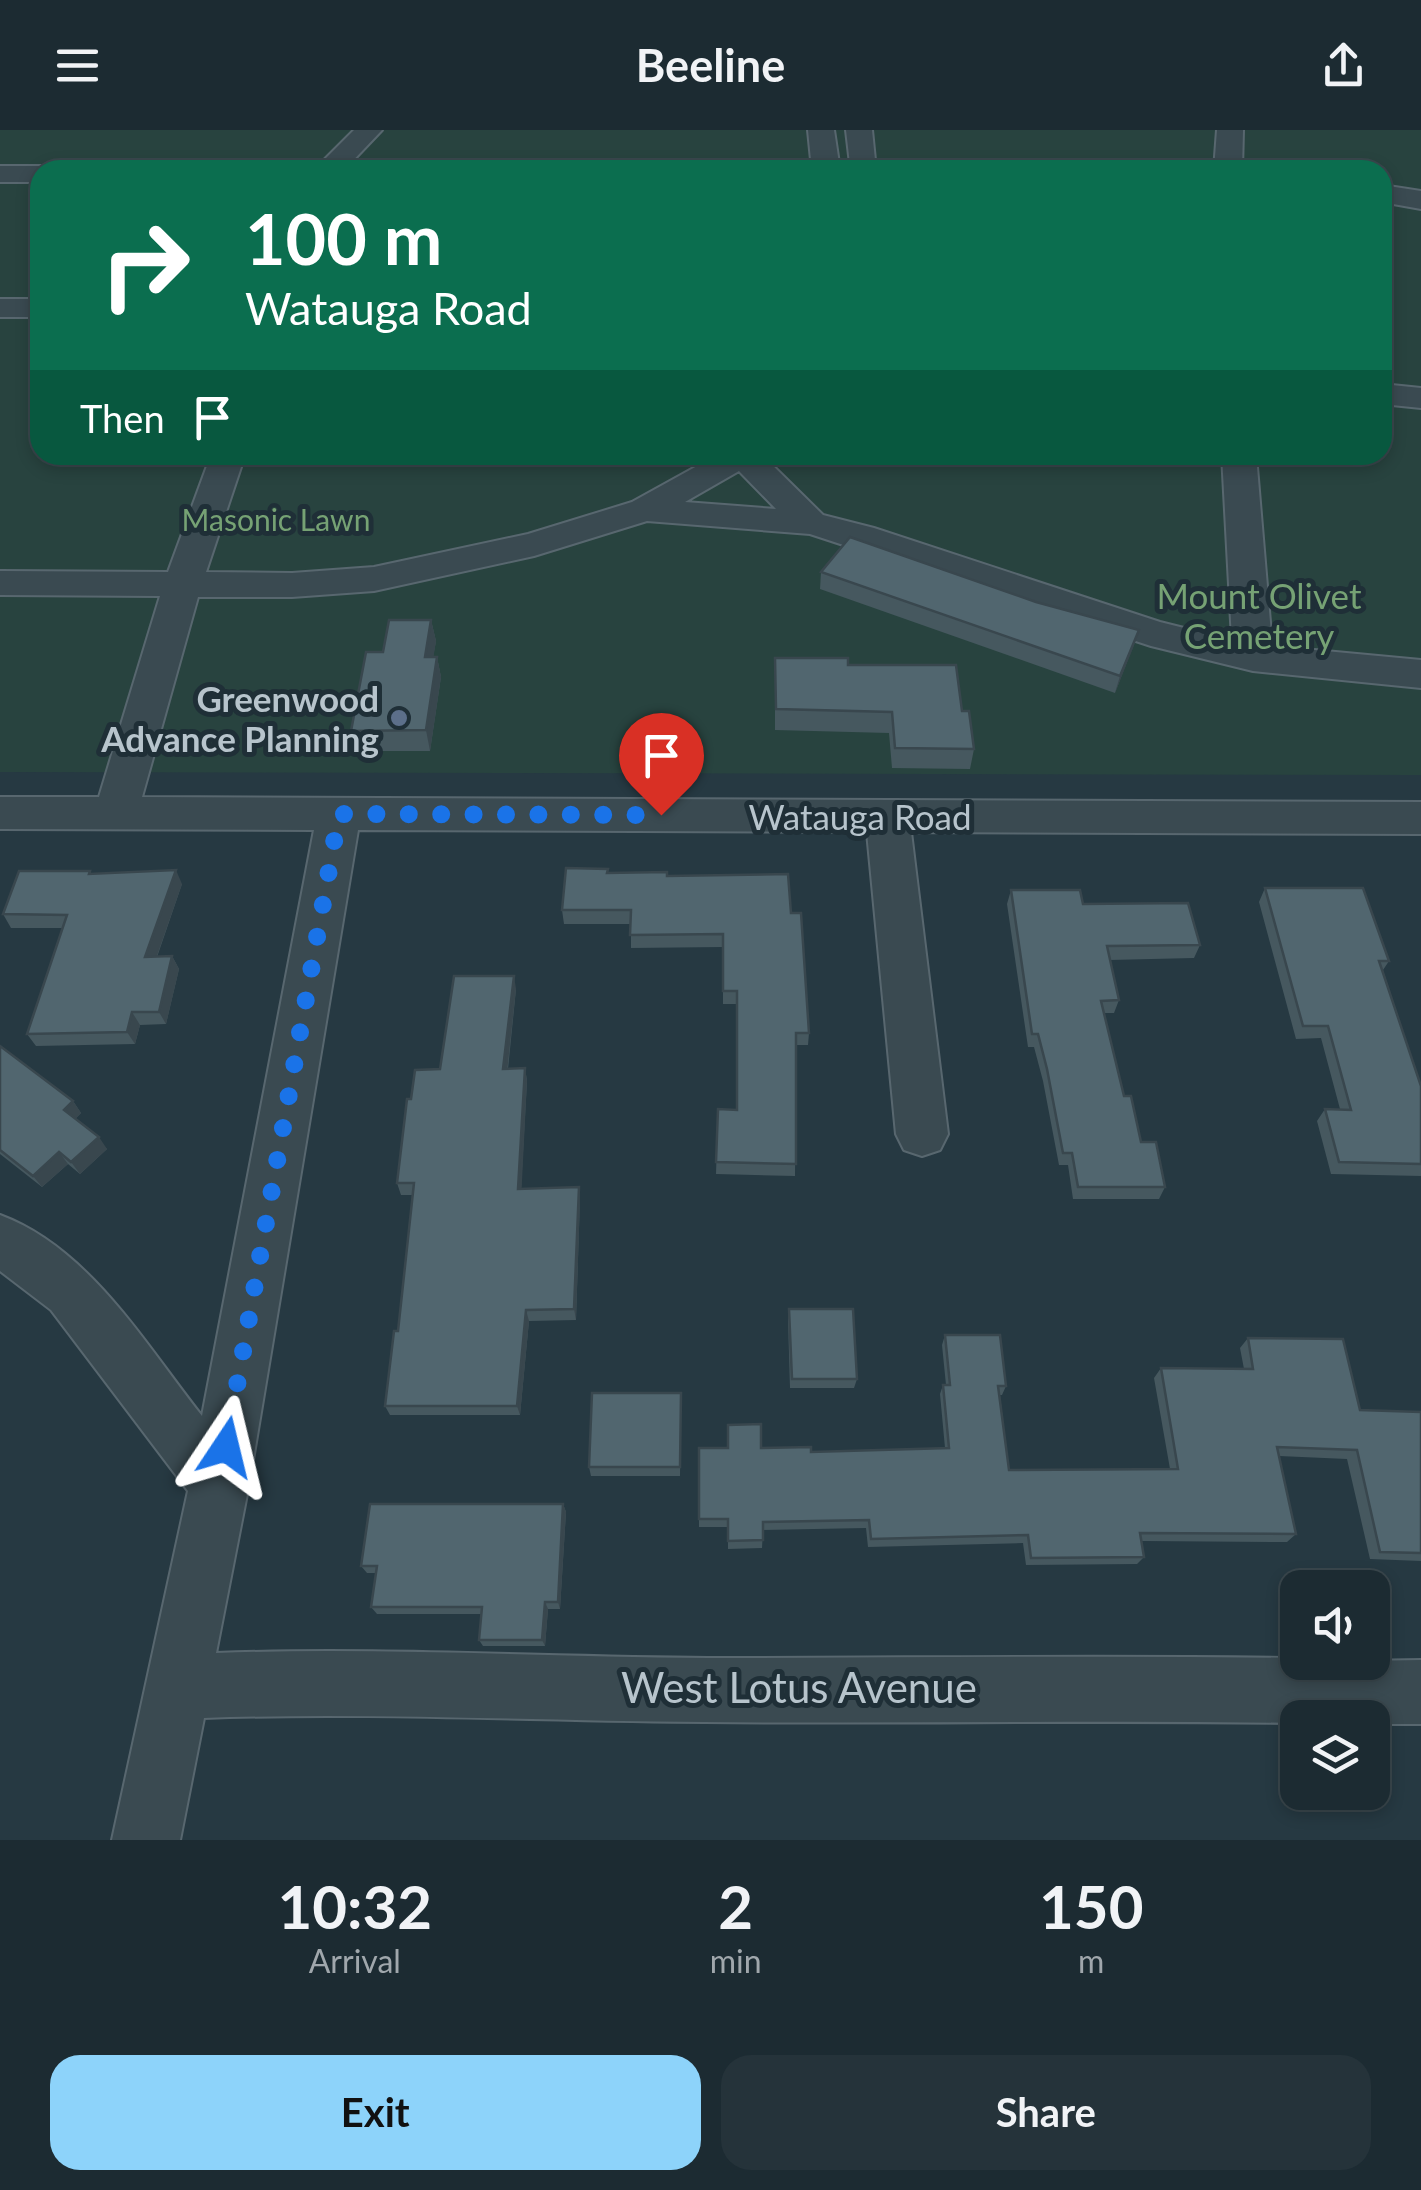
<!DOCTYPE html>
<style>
:root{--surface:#1c2b32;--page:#25333a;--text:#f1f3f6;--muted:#a0a7ac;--line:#3a474d;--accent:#8dd3fa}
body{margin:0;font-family:Lato,sans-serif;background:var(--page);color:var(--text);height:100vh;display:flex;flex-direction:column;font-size:38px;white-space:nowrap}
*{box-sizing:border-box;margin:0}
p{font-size:32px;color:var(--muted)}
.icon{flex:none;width:55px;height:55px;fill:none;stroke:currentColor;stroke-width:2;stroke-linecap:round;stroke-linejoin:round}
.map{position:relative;height:1710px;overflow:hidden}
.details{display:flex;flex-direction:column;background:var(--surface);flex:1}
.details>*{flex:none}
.banner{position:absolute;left:30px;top:30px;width:1362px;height:305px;border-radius:30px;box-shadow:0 5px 15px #0003,0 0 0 2px var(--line);background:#0b6e4f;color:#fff;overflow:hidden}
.fabs{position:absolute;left:1280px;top:1440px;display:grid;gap:20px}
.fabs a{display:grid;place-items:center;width:110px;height:110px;border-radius:20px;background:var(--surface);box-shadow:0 5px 15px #0003,0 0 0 2px var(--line);font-size:50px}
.pin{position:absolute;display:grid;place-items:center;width:85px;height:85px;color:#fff;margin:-102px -42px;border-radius:50% 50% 50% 0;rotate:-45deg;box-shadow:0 0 10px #0007}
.pin .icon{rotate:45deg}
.me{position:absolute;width:110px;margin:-55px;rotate:10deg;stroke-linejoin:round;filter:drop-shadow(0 0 8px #0008)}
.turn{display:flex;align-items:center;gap:35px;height:210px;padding:0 50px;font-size:45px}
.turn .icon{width:130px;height:130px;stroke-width:2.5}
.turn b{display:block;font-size:70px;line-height:85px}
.then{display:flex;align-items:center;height:95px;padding:0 50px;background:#0003;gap:20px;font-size:38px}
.eta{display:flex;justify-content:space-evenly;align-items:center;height:170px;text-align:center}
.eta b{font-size:60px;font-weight:700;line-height:70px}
.cta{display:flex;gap:20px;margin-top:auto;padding:20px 50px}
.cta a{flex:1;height:115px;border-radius:30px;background:var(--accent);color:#111;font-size:40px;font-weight:700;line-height:115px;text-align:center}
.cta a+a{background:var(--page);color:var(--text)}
header{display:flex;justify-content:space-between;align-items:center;height:130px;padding:0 50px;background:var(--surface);font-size:45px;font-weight:700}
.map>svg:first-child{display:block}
</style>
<header><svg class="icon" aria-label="menu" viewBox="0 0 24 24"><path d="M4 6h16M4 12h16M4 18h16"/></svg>Beeline<svg class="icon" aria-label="share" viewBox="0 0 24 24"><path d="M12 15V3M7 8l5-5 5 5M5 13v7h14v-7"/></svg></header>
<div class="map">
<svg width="1421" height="1710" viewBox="0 0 1421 1710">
<rect width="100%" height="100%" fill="#263942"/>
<path fill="#28433f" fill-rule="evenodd" d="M0 0H1421V645L0 642ZM40 40H1382V325H40Z"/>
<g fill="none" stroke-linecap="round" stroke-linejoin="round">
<g stroke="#58676f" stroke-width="4">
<g id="minor">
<polygon points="354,0 382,0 344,40 314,40"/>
<polygon points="808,0 834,0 840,40 812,40"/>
<polygon points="846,0 872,0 876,40 845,40 850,34"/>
<polygon points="1217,0 1243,0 1242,40 1214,40"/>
<polygon points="0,36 40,36 51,40 40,40 40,52 0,52"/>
<polygon points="1382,55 1421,61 1421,79 1382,72"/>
<rect x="0" y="169" width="40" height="18"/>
<polygon points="1382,254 1421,258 1421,278 1382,274"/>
<path d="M211 325H245L206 442 292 443 374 437 528 404 632 372 717 325H762L823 385 874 398 1160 492 1232 510 1222 325H1256L1272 516 1421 530V558L1253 541 1151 516 810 404 647 391 534 426 374 461 292 467H198L142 667 1421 672V704L911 702 948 1004 940 1020 922 1026 904 1020 896 1004 867 702 358 700 249 1354 216 1523C380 1517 543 1527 708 1528 904 1528 1101 1525 1298 1528V1532L1421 1530V1594H1372V1588H1298V1593C1100 1590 902 1594 705 1592 537 1591 371 1582 204 1588L180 1710H112L188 1361 51 1180 0 1141V1085C89 1118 145 1214 202 1286L314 700 0 699V667H99L160 466 0 465V441L168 442ZM739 341 776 379 685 372Z"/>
</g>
</g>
<use href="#minor" fill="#3a4a51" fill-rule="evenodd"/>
</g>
<g fill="#46585f">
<polygon points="821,442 1036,472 1139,500 1115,563 820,459"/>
<polygon points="431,490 436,511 433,527 437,527 441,547 430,621 356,621 351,601 383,522"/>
<polygon points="775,528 848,535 962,581 974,619 970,639 892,638 889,603 775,600"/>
<polygon points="608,743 667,746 791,783 809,903 808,915 796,915 795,1046 716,1044 718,979 736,980 736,874 723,874 723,817 631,818 631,794 564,794 562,780"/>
<polygon points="92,744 182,754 157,827 172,826 179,839 166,894 140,895 135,914 36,916 27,904 63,798 11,798 3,784"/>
<polygon points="1265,758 1389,831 1383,840 1421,956 1421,1046 1331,1044 1317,991 1325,979 1340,979 1321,908 1296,909 1259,772"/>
<polygon points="1011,760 1083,774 1200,815 1194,828 1110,830 1119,870 1114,883 1104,883 1124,966 1141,1012 1165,1057 1159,1069 1073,1069 1068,1035 1059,1035 1043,951 1034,917 1028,917 1007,774"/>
<polygon points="516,859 508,939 525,938 527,951 521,1059 579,1057 580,1069 576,1190 529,1191 520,1285 390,1285 385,1276 398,1201 413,1065 401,1065 397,1053 411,969"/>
<polygon points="0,916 73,971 81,983 75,989 107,1019 80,1044 68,1034 42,1057 0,1024"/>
<polygon points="789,1179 857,1249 854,1258 790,1258 788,1190"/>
<polygon points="945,1205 1006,1256 1002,1265 1000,1265 1009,1340 1170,1339 1154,1248 1161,1238 1244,1239 1240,1218 1248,1208 1360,1280 1421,1282 1421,1431 1370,1429 1347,1329 1279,1326 1296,1404 1287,1412 1142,1411 1144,1427 1137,1434 1026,1435 1023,1413 868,1417 866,1398 763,1400 762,1418 728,1419 728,1397 699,1397 699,1318 761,1318 811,1322 945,1318 940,1264 943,1255 946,1255 942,1215"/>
<polygon points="681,1272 680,1346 591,1346 589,1337"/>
<polygon points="563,1374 566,1382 560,1479 548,1479 545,1516 483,1516 479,1510 481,1484 377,1484 371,1477 376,1443 367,1443 361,1436"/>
</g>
<g fill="#39474e">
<polygon points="431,490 436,511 430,548 425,527"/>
<polygon points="1139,500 1133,518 1115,563 1120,546"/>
<polygon points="437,527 441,547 430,621 426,600"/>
<polygon points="176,740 182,754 152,840 145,827"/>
<polygon points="172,826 179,839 166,894 159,882"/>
<polygon points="514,846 516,859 506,951 503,939"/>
<polygon points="132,882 140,895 135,914 127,902"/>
<polygon points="525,938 527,951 521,1071 518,1059"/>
<polygon points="73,971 81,983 72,992 64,980"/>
<polygon points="99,1007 107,1019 80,1044 71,1032"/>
<polygon points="59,1022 68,1034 42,1057 33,1046"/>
<polygon points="579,1057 580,1069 576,1190 574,1179"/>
<polygon points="526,1180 529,1191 520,1285 517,1276"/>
<polygon points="563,1374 566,1382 560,1479 558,1472"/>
<polygon points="545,1472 548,1479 545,1516 542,1510"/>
</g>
<g fill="#51666f" stroke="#39474e" stroke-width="2.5">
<polygon points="850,407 1036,472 1139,500 1120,546 821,442"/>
<polygon points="389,490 431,490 425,527 437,527 426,600 351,601 366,522 383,522"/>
<polygon points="775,528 848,528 848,535 956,535 962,581 969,581 974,619 895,618 892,582 776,579"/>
<polygon points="566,738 608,739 607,743 667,742 667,746 788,744 791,783 801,783 809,903 796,903 796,1034 716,1032 718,979 737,980 737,861 723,861 723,804 630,805 631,780 562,780"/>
<polygon points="176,740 145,827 172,826 159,882 132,882 127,902 27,904 67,785 3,784 19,741 90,741 89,744"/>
<polygon points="1265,758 1363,758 1389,831 1379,831 1421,956 1421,1034 1339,1032 1325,979 1351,980 1328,896 1303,896"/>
<polygon points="1011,760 1080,760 1083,774 1188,773 1200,815 1107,816 1119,870 1101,871 1124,966 1131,966 1141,1012 1156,1012 1165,1057 1078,1057 1072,1023 1063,1023 1047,939 1038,904 1032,904"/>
<polygon points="454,846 514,846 503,939 525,938 518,1059 579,1057 574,1179 526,1180 517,1276 385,1276 394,1201 398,1201 414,1053 397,1053 407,969 411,969 415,940 440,939"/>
<polygon points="0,916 73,971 64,980 99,1007 71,1032 59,1022 33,1046 0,1020"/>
<polygon points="789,1179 853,1179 857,1249 792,1249"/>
<polygon points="945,1205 1000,1205 1006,1256 998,1256 1009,1340 1178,1339 1161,1238 1253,1239 1248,1208 1343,1209 1360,1280 1421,1282 1421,1423 1380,1422 1357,1320 1277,1317 1296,1404 1140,1403 1144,1427 1031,1428 1028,1405 871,1409 869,1390 763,1392 763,1410 728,1411 728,1389 699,1389 699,1318 728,1318 728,1295 761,1294 761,1318 811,1317 811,1322 949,1318 943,1255 950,1255"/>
<polygon points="592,1263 681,1263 680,1337 589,1337"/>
<polygon points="370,1374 563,1374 558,1472 545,1472 542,1510 479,1510 482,1477 371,1477 377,1436 361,1436"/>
</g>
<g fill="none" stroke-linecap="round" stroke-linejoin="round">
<polyline stroke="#1a73e8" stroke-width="18" stroke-dasharray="0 32.4" points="226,1317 339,684 661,685"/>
</g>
<circle fill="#5c6f8a" stroke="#1f2f37" stroke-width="4" cx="399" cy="588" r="10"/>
<g text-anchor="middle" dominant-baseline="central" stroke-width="10" stroke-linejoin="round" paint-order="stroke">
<g font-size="30" fill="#76a274" stroke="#1f2f37">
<text x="276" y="389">Masonic Lawn</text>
</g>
<g font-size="35" fill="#76a274" stroke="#1f2f37">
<text x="1259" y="465">Mount Olivet<tspan x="1259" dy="40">Cemetery</tspan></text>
</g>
<g font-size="35" font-weight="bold" fill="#b7c4cc" stroke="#1f2f37" text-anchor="end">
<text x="379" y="568">Greenwood<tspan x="379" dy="40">Advance Planning</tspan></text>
</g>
<g font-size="35" fill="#b7c4cc" stroke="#1f2f37">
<text x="860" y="686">Watauga Road</text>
</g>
<g font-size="42" fill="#b7c4cc" stroke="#1f2f37">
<text x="799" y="1557">West Lotus Avenue</text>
</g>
</g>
</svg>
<div class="fabs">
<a><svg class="icon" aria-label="sound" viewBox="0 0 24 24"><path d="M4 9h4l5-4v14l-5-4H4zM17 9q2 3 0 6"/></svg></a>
<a><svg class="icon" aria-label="layers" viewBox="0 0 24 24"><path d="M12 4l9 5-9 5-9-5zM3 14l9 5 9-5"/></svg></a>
</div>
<div class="pin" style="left:661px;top:685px;background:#d93025"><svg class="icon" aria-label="arrive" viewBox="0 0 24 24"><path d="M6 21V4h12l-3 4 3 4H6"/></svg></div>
<svg class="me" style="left:226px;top:1317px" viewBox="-20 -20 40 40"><path d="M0-17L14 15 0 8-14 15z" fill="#1a73e8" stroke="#fff" stroke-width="4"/></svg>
<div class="banner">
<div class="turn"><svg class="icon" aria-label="right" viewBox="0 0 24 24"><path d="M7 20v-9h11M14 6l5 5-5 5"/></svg><div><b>100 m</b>Watauga Road</div></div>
<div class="then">Then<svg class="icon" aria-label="arrive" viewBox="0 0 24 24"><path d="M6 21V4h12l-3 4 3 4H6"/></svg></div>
</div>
</div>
<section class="details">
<div class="eta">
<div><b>10:32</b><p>Arrival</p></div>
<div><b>2</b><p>min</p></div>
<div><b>150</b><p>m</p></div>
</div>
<div class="cta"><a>Exit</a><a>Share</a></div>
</section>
